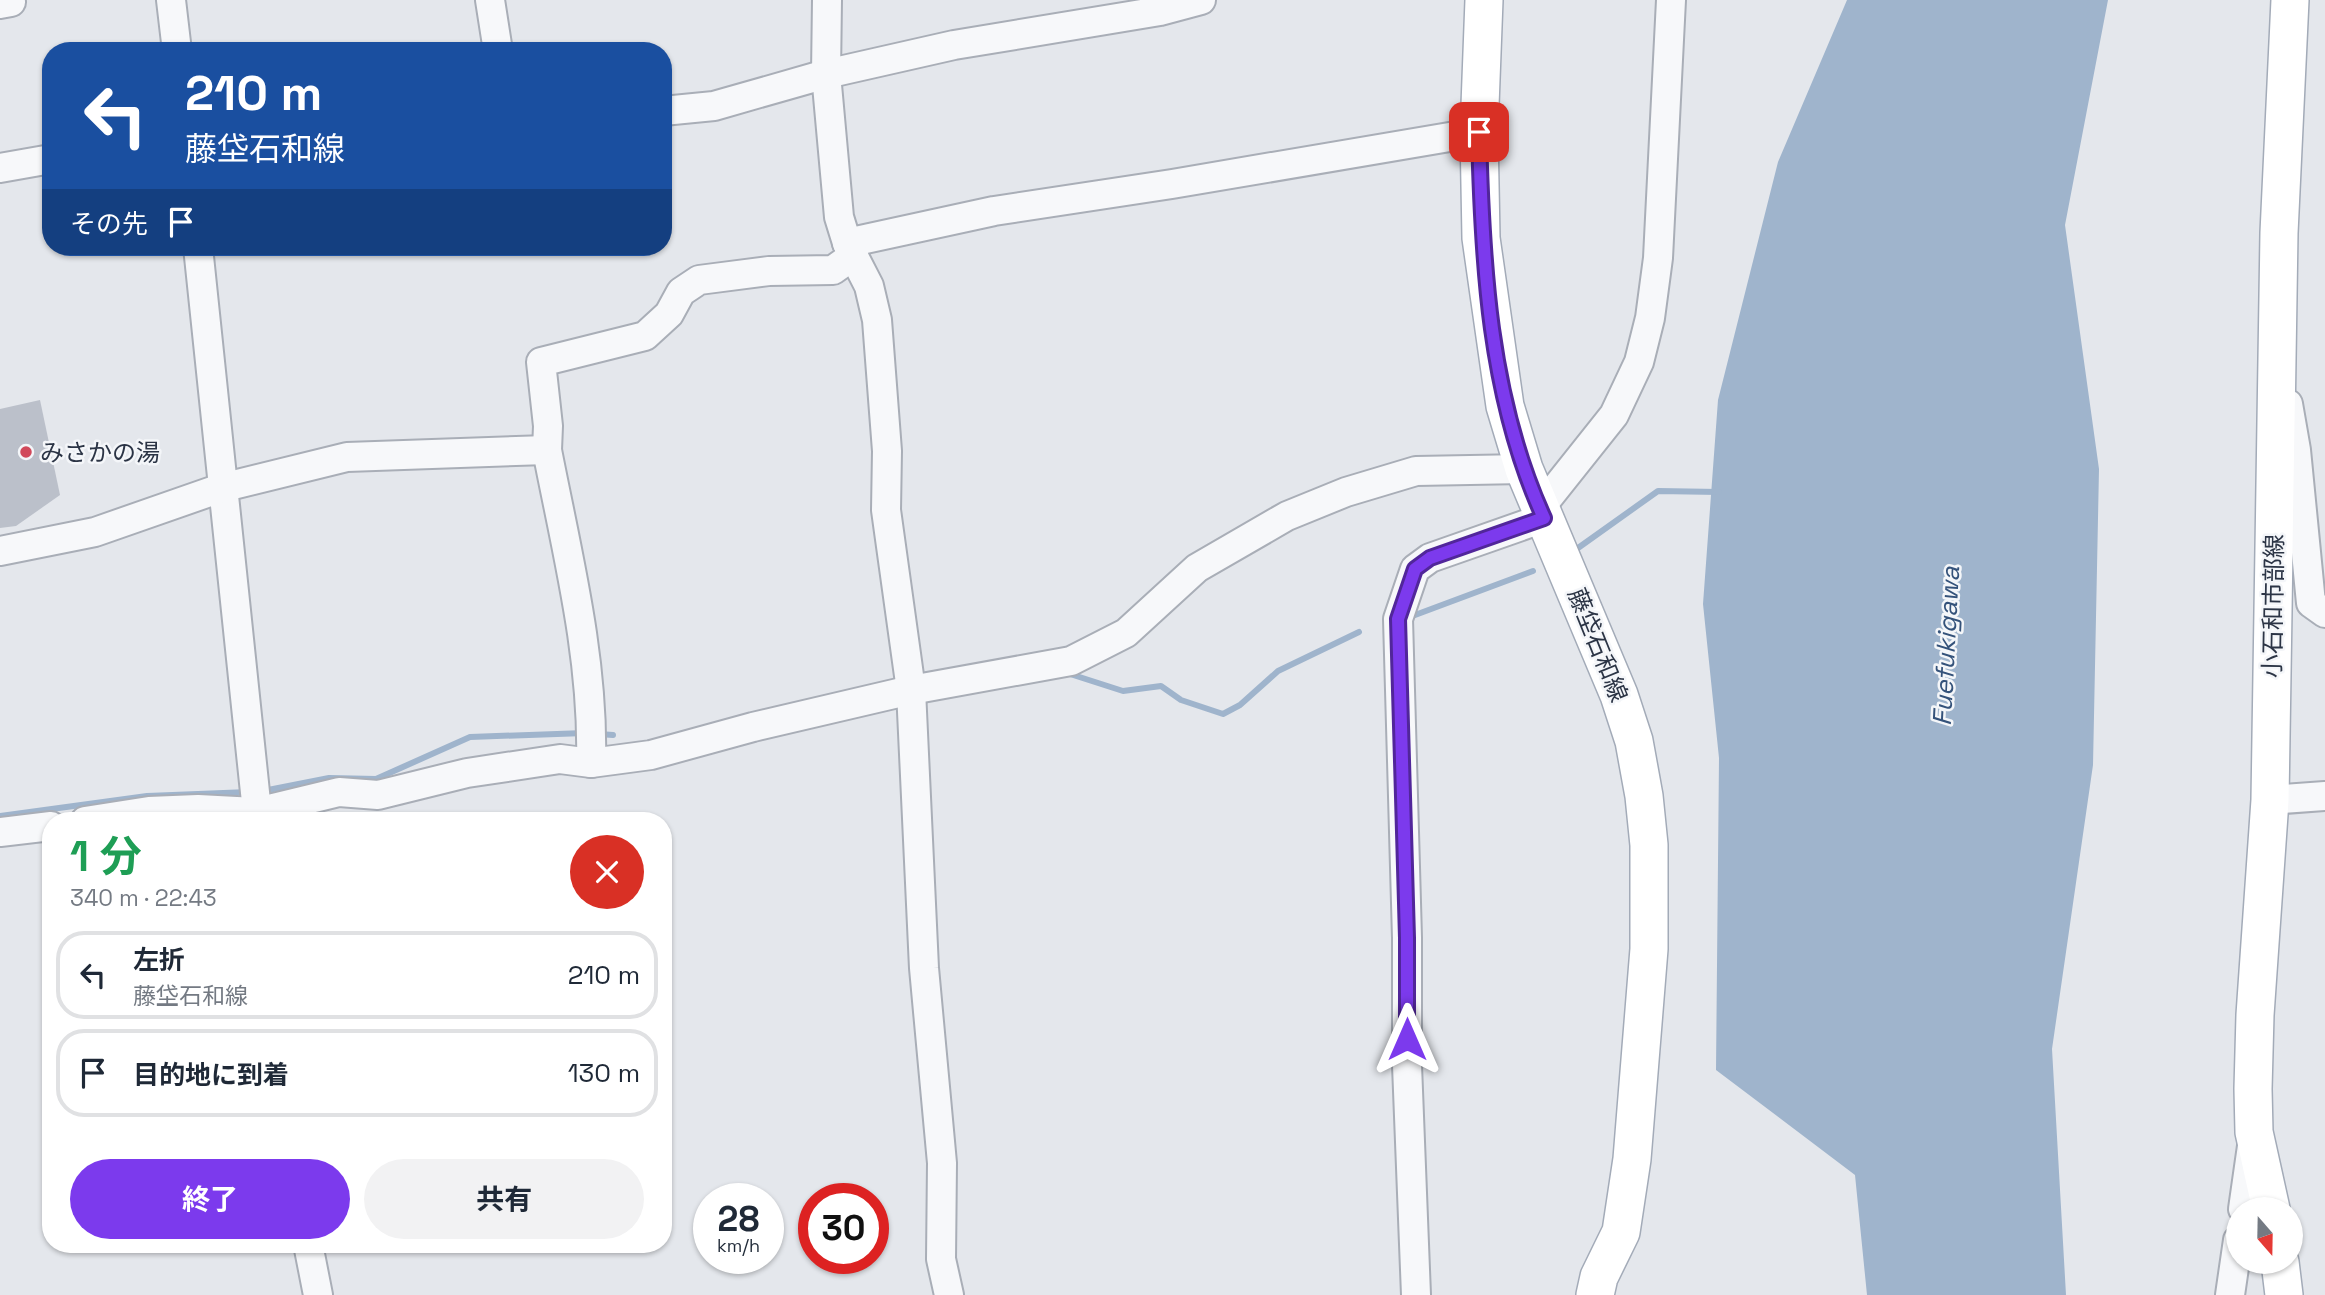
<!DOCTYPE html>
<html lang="ja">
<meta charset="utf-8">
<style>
:root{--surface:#fff;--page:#f2f2f3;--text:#1f2937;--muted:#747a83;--line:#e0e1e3;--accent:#7c3aed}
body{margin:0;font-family:"Space Grotesk","Noto Sans JP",sans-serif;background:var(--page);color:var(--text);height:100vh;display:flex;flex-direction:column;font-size:26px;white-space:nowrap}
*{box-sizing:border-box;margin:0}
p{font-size:23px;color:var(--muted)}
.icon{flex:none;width:38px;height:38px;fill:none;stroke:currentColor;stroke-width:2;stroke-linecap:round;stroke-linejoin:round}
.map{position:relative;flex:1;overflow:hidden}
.panel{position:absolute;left:42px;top:812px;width:630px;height:441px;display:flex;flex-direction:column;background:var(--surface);border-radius:28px;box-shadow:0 2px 5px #0004}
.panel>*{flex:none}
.banner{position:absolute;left:42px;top:42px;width:630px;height:214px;border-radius:28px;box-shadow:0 2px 5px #0004;background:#1a4fa0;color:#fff;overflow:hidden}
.needle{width:46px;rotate:160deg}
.fabs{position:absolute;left:2226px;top:1197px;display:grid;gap:14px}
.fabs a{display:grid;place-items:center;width:77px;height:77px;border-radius:50%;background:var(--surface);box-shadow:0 2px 5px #0004;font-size:35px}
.speed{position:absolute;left:693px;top:1183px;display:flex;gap:14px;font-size:35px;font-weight:700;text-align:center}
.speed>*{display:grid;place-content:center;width:91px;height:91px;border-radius:50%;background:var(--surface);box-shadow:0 2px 5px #0004;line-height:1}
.speed small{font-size:18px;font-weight:400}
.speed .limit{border:10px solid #d22;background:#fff;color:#111}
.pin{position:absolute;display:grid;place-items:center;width:60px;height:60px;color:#fff;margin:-30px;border-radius:14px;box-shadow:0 4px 10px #0006}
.me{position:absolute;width:77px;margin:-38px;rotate:0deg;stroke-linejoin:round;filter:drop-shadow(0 0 5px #0008)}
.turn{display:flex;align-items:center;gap:24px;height:147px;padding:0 28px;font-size:32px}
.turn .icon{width:91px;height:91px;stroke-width:2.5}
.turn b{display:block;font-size:49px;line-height:60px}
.then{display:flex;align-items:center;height:66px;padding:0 28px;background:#0003;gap:14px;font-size:26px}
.round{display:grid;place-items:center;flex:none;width:74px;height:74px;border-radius:37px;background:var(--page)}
.headline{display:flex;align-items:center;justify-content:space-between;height:119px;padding:0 28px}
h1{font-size:42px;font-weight:700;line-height:52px;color:#1e9e55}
.action{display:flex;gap:14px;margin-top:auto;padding:14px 28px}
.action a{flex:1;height:80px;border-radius:42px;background:var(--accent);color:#fff;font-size:28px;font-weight:700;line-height:80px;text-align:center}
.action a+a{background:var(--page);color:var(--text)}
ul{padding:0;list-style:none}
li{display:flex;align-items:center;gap:21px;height:88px;margin:0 14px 10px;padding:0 14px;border:4px solid var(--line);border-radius:28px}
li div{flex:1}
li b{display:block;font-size:26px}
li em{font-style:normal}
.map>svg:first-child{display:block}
</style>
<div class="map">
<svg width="2325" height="1295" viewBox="0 0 2325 1295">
<rect width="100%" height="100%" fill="#e4e7ec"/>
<polygon fill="#9fb4cc" points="1847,0 2108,0 2065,225 2099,469 2093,765 2052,1049 2066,1295 1867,1295 1855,1175 1716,1070 1719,758 1703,604 1718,400 1778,162"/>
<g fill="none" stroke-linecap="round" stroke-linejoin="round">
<g stroke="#9fb4cc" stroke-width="6">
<polyline points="1578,548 1658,491 1719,492"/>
<polyline points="1407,618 1533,571"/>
<polyline points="1067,673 1123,691 1161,686 1181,700 1223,714 1240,705 1278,671 1359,632"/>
<polyline points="599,734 613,735"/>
<polyline points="263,791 329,778 376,779 470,737 585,733"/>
<polyline points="0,816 147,796 249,792"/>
</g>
</g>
<polygon fill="#bbc0ca" points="40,400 60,495 16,526 0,528 0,409"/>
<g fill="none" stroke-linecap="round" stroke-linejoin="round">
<g stroke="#a9aeb7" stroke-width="32">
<g id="minor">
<polyline points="171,0 177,51"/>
<polyline points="490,0 498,51"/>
<polyline points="827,0 826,74 839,217 847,243 869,286 877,320 887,451 886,510 911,690 924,968 942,1163 941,1259 949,1295"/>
<polyline points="0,4 11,2"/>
<polyline points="663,111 714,106 826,74 954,45 1160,11 1201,0"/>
<polyline points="0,168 51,159"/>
<polyline points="847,243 994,211 1172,184 1479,132"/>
<polyline points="198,247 258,821"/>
<polyline points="2288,404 2296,450 2311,603 2325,613"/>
<polyline points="1540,508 1614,415 1639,362 1650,318 1658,258 1671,0"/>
<polyline points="0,551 95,532 221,488 347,457 547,450"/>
<path d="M591 763C594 658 567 553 547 450L548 426 541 362 645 336 669 314 681 292 699 280 769 271 833 270 854 255"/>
<polyline points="2270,800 2325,796"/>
<polyline points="85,821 149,811 198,809 257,812 339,792 378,795 467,773 560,759 591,763 651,755 753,727 911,690 1071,661 1126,633 1197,568 1287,516 1346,492 1416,471 1524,469"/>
<polyline points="0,832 51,826"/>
<polyline points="2243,1209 2252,1146"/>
<polyline points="308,1244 318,1295"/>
<polyline points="1416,1295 1407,1065 1407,938 1398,619 1415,569 1430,558 1544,518"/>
<polyline points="2230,1295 2238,1240"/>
</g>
</g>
<g stroke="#a3abb8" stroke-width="40">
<g id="major">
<polyline points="1484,0 1479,132 1481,238 1505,406 1524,469 1619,695 1634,741 1644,796 1649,845 1649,949 1632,1159 1621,1232 1599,1277 1595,1295"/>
<polyline points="2271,1209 2254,1132 2253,1089 2255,1015 2270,800 2279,233 2290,0"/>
<polyline points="2280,1262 2284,1295"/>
</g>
</g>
<use href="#minor" stroke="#f7f8fa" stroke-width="28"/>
<use href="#major" stroke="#fff" stroke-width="37"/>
</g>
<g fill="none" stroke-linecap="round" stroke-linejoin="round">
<g stroke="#51269a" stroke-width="18">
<path id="route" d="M1407 1039V938L1398 619 1415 569 1430 558 1544 518C1489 398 1482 262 1479 132"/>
</g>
<use href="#route" stroke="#7c3aed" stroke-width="12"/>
</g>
<circle fill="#d1495b" stroke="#f4f6f9" stroke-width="2.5" cx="26" cy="452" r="7"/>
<g text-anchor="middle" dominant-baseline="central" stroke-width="5" stroke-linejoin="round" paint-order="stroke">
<g font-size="24" fill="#2b3445" stroke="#f4f6f9" text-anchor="start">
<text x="40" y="452">みさかの湯</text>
</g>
<g font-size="24" fill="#2b3445" stroke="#f4f6f9">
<text transform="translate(2273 606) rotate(-89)">小石和市部線</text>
<text transform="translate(1598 645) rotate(68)">藤垈石和線</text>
</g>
<g font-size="26" font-style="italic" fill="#34527a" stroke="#f4f6f9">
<text transform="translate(1946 646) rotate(-87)">Fuefukigawa</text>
</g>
</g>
</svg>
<div class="fabs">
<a><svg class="needle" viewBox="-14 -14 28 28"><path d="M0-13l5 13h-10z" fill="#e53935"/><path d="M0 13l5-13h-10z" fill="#747a83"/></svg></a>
</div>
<div class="speed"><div>28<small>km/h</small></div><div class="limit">30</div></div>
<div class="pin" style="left:1479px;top:132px;background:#d93025"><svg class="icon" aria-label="arrive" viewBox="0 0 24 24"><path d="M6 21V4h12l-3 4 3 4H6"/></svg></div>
<svg class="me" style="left:1407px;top:1039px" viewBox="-20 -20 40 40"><path d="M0-17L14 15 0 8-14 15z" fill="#7c3aed" stroke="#fff" stroke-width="4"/></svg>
<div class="banner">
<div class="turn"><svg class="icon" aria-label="left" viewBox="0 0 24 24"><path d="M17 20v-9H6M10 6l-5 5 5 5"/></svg><div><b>210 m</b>藤垈石和線</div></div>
<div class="then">その先<svg class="icon" aria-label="arrive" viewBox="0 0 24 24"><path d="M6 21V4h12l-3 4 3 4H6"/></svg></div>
</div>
<section class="panel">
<div class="headline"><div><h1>1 分</h1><p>340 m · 22:43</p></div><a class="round" style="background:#d93025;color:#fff"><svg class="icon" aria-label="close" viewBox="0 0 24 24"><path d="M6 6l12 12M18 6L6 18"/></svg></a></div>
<ul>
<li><svg class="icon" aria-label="left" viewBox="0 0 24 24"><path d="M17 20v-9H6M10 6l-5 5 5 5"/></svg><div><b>左折</b><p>藤垈石和線</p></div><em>210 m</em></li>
<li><svg class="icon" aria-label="arrive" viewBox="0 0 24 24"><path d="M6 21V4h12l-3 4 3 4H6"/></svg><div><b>目的地に到着</b></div><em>130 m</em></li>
</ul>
<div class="action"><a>終了</a><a>共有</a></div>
</section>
</div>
